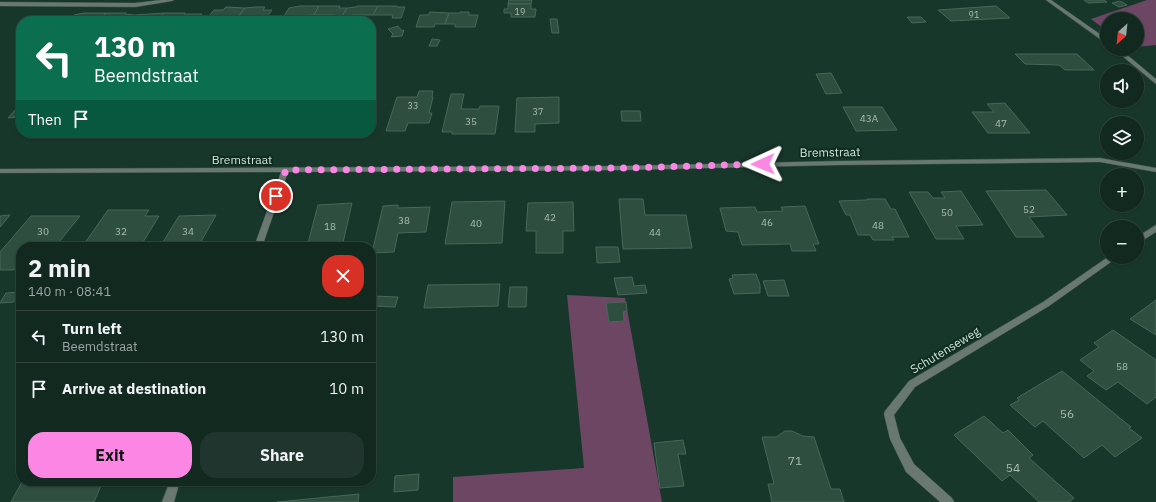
<!DOCTYPE html>
<meta charset="utf-8">
<style>
:root{--surface:#122920;--page:#1f352d;--text:#f1f3f6;--muted:#9ca6a5;--line:#31453e;--accent:#fc86e4}
body{margin:0;font-family:"IBM Plex Sans",sans-serif;background:var(--page);color:var(--text);height:100vh;display:flex;flex-direction:column;font-size:15px;white-space:nowrap}
*{box-sizing:border-box;margin:0}
p{font-size:13px;color:var(--muted)}
.icon{flex:none;width:22px;height:22px;fill:none;stroke:currentColor;stroke-width:2;stroke-linecap:round;stroke-linejoin:round}
.map{position:relative;flex:1;overflow:hidden}
.sheet{position:absolute;left:16px;top:242px;width:360px;height:244px;display:flex;flex-direction:column;background:var(--surface);border-radius:16px;box-shadow:0 1px 3px #0004,0 0 0 1px var(--line)}
.sheet>*{flex:none}
.guide{position:absolute;left:16px;top:16px;width:360px;height:122px;border-radius:16px;box-shadow:0 1px 3px #0004,0 0 0 1px var(--line);background:#0b6e4f;color:#fff;overflow:hidden}
.needle{width:26px;rotate:207deg}
.fabs{position:absolute;left:1100px;top:12px;display:grid;gap:8px}
.fabs a{display:grid;place-items:center;width:44px;height:44px;border-radius:50%;background:var(--surface);box-shadow:0 1px 3px #0004,0 0 0 1px var(--line);font-size:20px}
.pin{position:absolute;display:grid;place-items:center;width:34px;height:34px;color:#fff;margin:-17px;border:2px solid #fff;border-radius:50%;box-shadow:0 1px 4px #0007}
.me{position:absolute;width:44px;margin:-22px;rotate:269deg;stroke-linejoin:round;filter:drop-shadow(0 0 3px #0008)}
.turn{display:flex;align-items:center;gap:14px;height:84px;padding:0 12px;font-size:18px}
.turn .icon{width:52px;height:52px;stroke-width:2.5}
.turn b{display:block;font-size:28px;line-height:34px}
.then{display:flex;align-items:center;height:38px;padding:0 12px;background:#0003;gap:8px;font-size:15px}
.round{display:grid;place-items:center;flex:none;width:42px;height:42px;border-radius:16px;background:var(--page)}
.headline{display:flex;align-items:center;justify-content:space-between;height:68px;padding:0 12px}
h1{font-size:24px;font-weight:700;line-height:30px}
.button{display:flex;gap:8px;margin-top:auto;padding:8px 12px}
.button a{flex:1;height:46px;border-radius:16px;background:var(--accent);color:#111;font-size:16px;font-weight:700;line-height:46px;text-align:center}
.button a+a{background:var(--page);color:var(--text)}
ul{padding:0;list-style:none}
li{display:flex;align-items:center;gap:12px;height:52px;padding:0 12px;border-top:1px solid var(--line)}
li div{flex:1}
li b{display:block;font-size:15px}
li em{font-style:normal}
.map>svg:first-child{display:block}
</style>
<div class="map">
<svg width="1156" height="502" viewBox="0 0 1156 502">
<rect width="100%" height="100%" fill="#18372b"/>
<g fill="#6d4664">
<polygon points="1147,0 1156,0 1156,45 1137,47 1137,19 1107,19 1107,31 1091,19"/>
<polygon points="567,295 625,298 662,502 453,502 453,477 584,468"/>
</g>
<g fill="#2e4e40" stroke="#476759">
<polygon points="509,0 532,0 531,4 508,4"/>
<polygon points="1084,0 1104,0 1107,2 1088,3"/>
<polygon points="1120,1 1127,5 1119,7 1112,3"/>
<polygon points="508,4 531,4 531,9 536,9 535,17 511,17 511,13 504,13 504,9 508,9"/>
<polygon points="300,6 319,6 314,15 294,16 292,19 282,19 289,8"/>
<polygon points="319,6 340,6 339,8 347,8 341,18 333,18 335,15 314,15"/>
<polygon points="357,6 378,6 373,15 352,15 351,18 341,18 347,8 356,7"/>
<polygon points="378,6 397,6 397,7 405,7 401,18 392,18 393,15 373,15"/>
<polygon points="996,6 1010,18 951,21 938,10"/>
<polygon points="226,7 245,8 236,19 226,19 225,21 205,21 214,10 223,10"/>
<polygon points="256,7 265,7 263,10 272,10 264,21 245,21 246,19 236,19 245,8"/>
<polygon points="430,12 449,13 445,24 435,24 434,27 416,27 420,15 428,15"/>
<polygon points="460,12 469,12 469,15 478,15 475,27 455,27 455,24 445,24 449,13 460,13"/>
<polygon points="84,13 106,13 97,21 67,21 74,15"/>
<polygon points="106,13 126,13 125,14 134,15 127,21 98,21"/>
<polygon points="164,13 156,21 127,21 134,15"/>
<polygon points="164,13 185,13 184,14 202,14 196,21 156,21"/>
<polygon points="907,17 921,17 926,22 912,23"/>
<polygon points="550,19 557,19 559,33 552,33"/>
<polygon points="398,26 402,31 404,30 402,36 391,37 393,34 388,29"/>
<polygon points="432,39 440,40 437,46 429,46"/>
<polygon points="1015,54 1077,54 1094,70 1065,70 1059,65 1025,64"/>
<polygon points="831,73 842,93 826,94 816,74"/>
<polygon points="419,91 433,91 432,97 433,97 429,113 432,113 429,123 408,123 405,131 386,131 397,97 417,97"/>
<polygon points="451,94 464,94 461,109 479,109 480,106 499,106 495,134 452,134 452,132 442,132"/>
<polygon points="559,97 559,123 535,124 535,132 515,132 517,98"/>
<polygon points="21,103 21,117 8,118"/>
<polygon points="1005,103 1030,133 988,133 972,112 994,112 987,104"/>
<polygon points="843,107 882,107 897,130 856,131"/>
<polygon points="621,111 640,111 641,121 622,121"/>
<polygon points="1046,190 1067,215 1029,217 1044,237 1016,237 986,191"/>
<polygon points="961,191 983,225 956,226 964,239 936,239 909,192 928,192 933,198 945,198 941,192"/>
<polygon points="619,199 643,199 645,215 686,215 692,248 623,249"/>
<polygon points="867,199 885,199 891,209 895,209 909,237 892,237 894,240 873,240 870,235 858,235 850,215 846,215 839,201 867,200"/>
<polygon points="505,201 502,243 445,244 452,202"/>
<polygon points="573,202 574,231 563,231 563,253 536,253 536,231 526,231 528,203"/>
<polygon points="352,203 342,247 307,247 318,205"/>
<polygon points="398,205 398,208 430,207 426,232 398,233 394,252 372,253 383,206"/>
<polygon points="805,206 819,244 813,244 816,251 792,251 790,244 742,245 738,232 726,231 720,208 755,207 757,212 783,211 781,207"/>
<polygon points="108,210 149,210 145,216 159,216 140,247 82,247"/>
<polygon points="10,215 0,227 0,216"/>
<polygon points="216,215 198,247 160,247 179,216"/>
<polygon points="31,216 80,216 55,247 21,247 21,261 14,270 0,270 0,252"/>
<polygon points="596,247 618,247 620,262 597,263"/>
<polygon points="756,274 760,285 760,293 734,294 729,279 733,278 732,275"/>
<polygon points="632,277 634,286 645,285 647,293 618,295 614,278"/>
<polygon points="784,280 789,296 768,296 763,281"/>
<polygon points="500,284 498,306 424,308 428,285"/>
<polygon points="510,287 527,287 526,307 508,307"/>
<polygon points="21,292 14,302 0,303 6,293"/>
<polygon points="374,296 398,297 395,307 371,306"/>
<polygon points="1156,300 1156,335 1130,319"/>
<polygon points="626,302 627,311 623,312 624,321 609,322 606,303"/>
<polygon points="1113,330 1156,360 1156,397 1147,404 1118,382 1106,390 1087,376 1094,371 1080,360 1099,347 1094,343"/>
<polygon points="1062,371 1131,427 1129,428 1142,438 1115,457 1102,445 1084,458 1043,421 1035,427 1010,405 1019,400 1017,398"/>
<polygon points="984,416 1003,433 1008,430 1033,455 1029,458 1074,498 1069,502 1039,502 1010,475 1002,481 954,435"/>
<polygon points="785,431 792,431 803,436 814,437 831,489 840,489 844,502 772,502 768,484 774,484 762,437 776,437"/>
<polygon points="683,440 686,454 678,454 684,486 660,488 654,443"/>
<polygon points="419,474 418,490 394,492 395,476"/>
<polygon points="103,481 94,502 11,502 22,482"/>
<polygon points="359,494 358,502 277,502"/>
</g>
<g fill="none" stroke-linecap="round" stroke-linejoin="round">
<g stroke="#365247" stroke-width="1">
<g id="minor">
<polygon points="161,0 174,0 172,1 135,7 0,6 0,2 135,3"/>
<polygon points="1046,0 1051,0 1107,39 1107,44"/>
<polygon points="1114,49 1120,49 1156,79 1156,84"/>
<polygon points="1100,158 1156,168 1156,172 1100,162 839,165 624,170 288,172 262,247 254,247 281,172 0,173 0,169 624,166 839,161"/>
<polygon points="1156,225 1156,232 1137,244 1137,237"/>
<polygon points="1108,257 1118,257 1049,306 915,387 894,415 900,438 914,464 952,498 954,502 940,502 906,472 890,439 884,414 885,411 909,381 1043,302"/>
<polygon points="170,481 180,481 174,502 162,502"/>
</g>
</g>
<use href="#minor" fill="#697871" fill-rule="evenodd"/>
</g>
<g fill="none" stroke-linecap="round" stroke-linejoin="round">
<polyline stroke="#fc86e4" stroke-width="7" stroke-dasharray="0 12.6" points="276,196 286,170 624,168 763,164"/>
</g>
<g text-anchor="middle" dominant-baseline="central" stroke-width="4" stroke-linejoin="round" paint-order="stroke">
<g font-size="9" fill="#a8bdb4">
<text x="520" y="11">19</text>
<text x="974" y="14">91</text>
<text x="413" y="105">33</text>
<text x="538" y="111">37</text>
</g>
<g font-size="10" fill="#a8bdb4">
<text x="869" y="118">43A</text>
<text x="471" y="121">35</text>
<text x="1001" y="123">47</text>
<text x="1029" y="209">52</text>
<text x="947" y="212">50</text>
<text x="550" y="217">42</text>
<text x="404" y="220">38</text>
<text x="767" y="222">46</text>
<text x="476" y="223">40</text>
<text x="878" y="225">48</text>
<text x="330" y="226">18</text>
<text x="43" y="231">30</text>
<text x="121" y="231">32</text>
<text x="188" y="231">34</text>
<text x="655" y="232">44</text>
<text x="1122" y="366">58</text>
</g>
<g font-size="12" fill="#d1e2da" stroke="#0e2d21">
<text transform="translate(830 152) rotate(-1)">Bremstraat</text>
<text x="242" y="159">Bremstraat</text>
<text transform="translate(945 350) rotate(-31)">Schutenseweg</text>
</g>
<g font-size="12" fill="#a8bdb4">
<text x="1067" y="413">56</text>
<text x="795" y="460">71</text>
<text x="1013" y="467">54</text>
</g>
</g>
</svg>
<div class="fabs">
<a><svg class="needle" viewBox="-14 -14 28 28"><path d="M0-13l5 13h-10z" fill="#e53935"/><path d="M0 13l5-13h-10z" fill="#9ca6a5"/></svg></a>
<a><svg class="icon" aria-label="sound" viewBox="0 0 24 24"><path d="M4 9h4l5-4v14l-5-4H4zM17 9q2 3 0 6"/></svg></a>
<a><svg class="icon" aria-label="layers" viewBox="0 0 24 24"><path d="M12 4l9 5-9 5-9-5zM3 14l9 5 9-5"/></svg></a>
<a>+</a>
<a>−</a>
</div>
<div class="pin" style="left:276px;top:196px;background:#d93025"><svg class="icon" aria-label="arrive" viewBox="0 0 24 24"><path d="M6 21V4h12l-3 4 3 4H6"/></svg></div>
<svg class="me" style="left:763px;top:164px" viewBox="-20 -20 40 40"><path d="M0-17L14 15 0 8-14 15z" fill="#fc86e4" stroke="#fff" stroke-width="4"/></svg>
<div class="guide">
<div class="turn"><svg class="icon" aria-label="left" viewBox="0 0 24 24"><path d="M17 20v-9H6M10 6l-5 5 5 5"/></svg><div><b>130 m</b>Beemdstraat</div></div>
<div class="then">Then<svg class="icon" aria-label="arrive" viewBox="0 0 24 24"><path d="M6 21V4h12l-3 4 3 4H6"/></svg></div>
</div>
<section class="sheet">
<div class="headline"><div><h1>2 min</h1><p>140 m · 08:41</p></div><a class="round" style="background:#d93025;color:#fff"><svg class="icon" aria-label="close" viewBox="0 0 24 24"><path d="M6 6l12 12M18 6L6 18"/></svg></a></div>
<ul>
<li><svg class="icon" aria-label="left" viewBox="0 0 24 24"><path d="M17 20v-9H6M10 6l-5 5 5 5"/></svg><div><b>Turn left</b><p>Beemdstraat</p></div><em>130 m</em></li>
<li><svg class="icon" aria-label="arrive" viewBox="0 0 24 24"><path d="M6 21V4h12l-3 4 3 4H6"/></svg><div><b>Arrive at destination</b></div><em>10 m</em></li>
</ul>
<div class="button"><a>Exit</a><a>Share</a></div>
</section>
</div>
